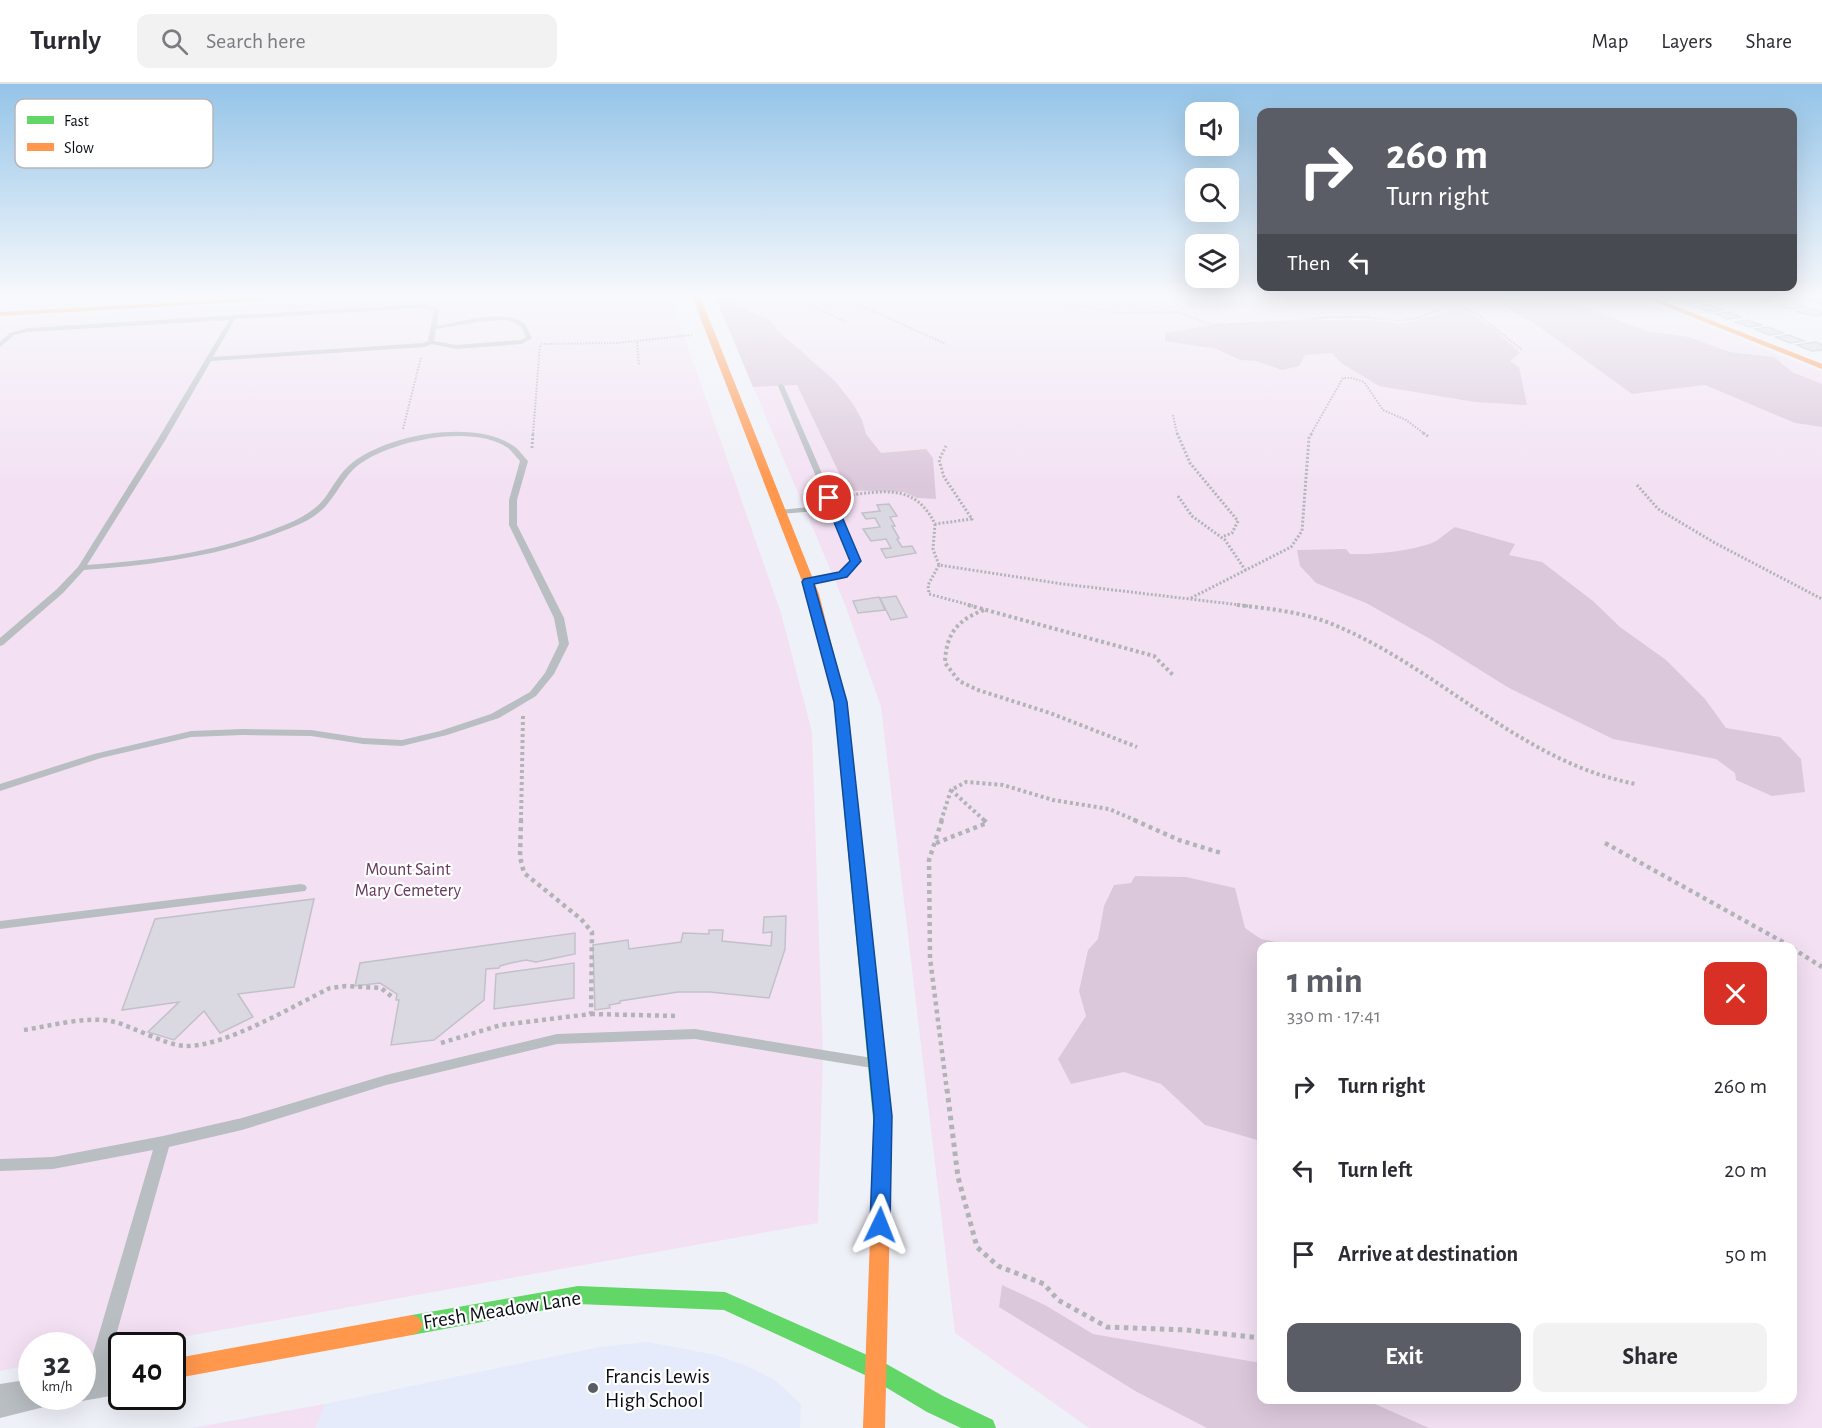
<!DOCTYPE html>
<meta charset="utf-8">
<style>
:root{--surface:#fff;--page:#f2f2f3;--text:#2b2b33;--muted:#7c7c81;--line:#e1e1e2;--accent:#5a5d66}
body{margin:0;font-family:"Alegreya Sans",sans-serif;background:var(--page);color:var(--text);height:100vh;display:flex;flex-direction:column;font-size:22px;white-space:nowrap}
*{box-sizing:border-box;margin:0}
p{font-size:20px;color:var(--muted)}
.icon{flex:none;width:33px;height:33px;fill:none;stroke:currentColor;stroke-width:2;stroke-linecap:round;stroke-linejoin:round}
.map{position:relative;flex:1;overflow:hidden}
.side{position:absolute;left:1257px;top:858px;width:540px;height:462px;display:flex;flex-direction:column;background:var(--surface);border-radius:12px;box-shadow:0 6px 24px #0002}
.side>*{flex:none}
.banner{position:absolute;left:1257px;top:24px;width:540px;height:183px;border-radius:12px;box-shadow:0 6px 24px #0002;background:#5a5d66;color:#fff;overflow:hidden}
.controls{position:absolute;left:1185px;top:18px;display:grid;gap:12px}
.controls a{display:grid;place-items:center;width:54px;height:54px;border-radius:12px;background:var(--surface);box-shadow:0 6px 24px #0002;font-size:30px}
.speed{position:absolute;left:18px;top:1248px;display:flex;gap:12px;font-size:30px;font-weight:700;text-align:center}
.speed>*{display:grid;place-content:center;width:78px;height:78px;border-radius:50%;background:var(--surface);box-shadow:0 6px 24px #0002;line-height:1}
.speed small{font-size:15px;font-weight:400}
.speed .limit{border:3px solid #111;border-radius:9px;background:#fff;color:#111}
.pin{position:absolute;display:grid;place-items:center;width:51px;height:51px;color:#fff;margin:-26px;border:3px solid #fff;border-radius:50%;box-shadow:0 2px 6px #0007}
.me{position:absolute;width:66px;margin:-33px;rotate:2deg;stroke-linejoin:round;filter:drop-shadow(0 0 4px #0008)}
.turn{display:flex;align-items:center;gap:21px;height:126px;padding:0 30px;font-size:27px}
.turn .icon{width:78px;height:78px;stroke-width:2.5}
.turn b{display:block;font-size:42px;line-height:51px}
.then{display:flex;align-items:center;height:57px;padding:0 30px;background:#0003;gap:12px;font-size:22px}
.round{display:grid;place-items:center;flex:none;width:63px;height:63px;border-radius:12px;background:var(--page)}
.headline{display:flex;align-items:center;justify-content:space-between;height:102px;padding:0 30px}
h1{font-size:36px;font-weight:700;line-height:45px;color:var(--accent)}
.action{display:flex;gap:12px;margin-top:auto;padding:12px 30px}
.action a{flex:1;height:69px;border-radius:12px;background:var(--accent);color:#fff;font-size:24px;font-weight:700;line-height:69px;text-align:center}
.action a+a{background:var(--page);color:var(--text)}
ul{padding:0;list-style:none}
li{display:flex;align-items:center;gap:18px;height:84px;padding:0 30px}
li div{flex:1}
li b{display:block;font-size:22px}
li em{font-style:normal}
header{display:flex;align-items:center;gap:36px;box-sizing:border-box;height:84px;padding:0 30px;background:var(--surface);border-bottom:2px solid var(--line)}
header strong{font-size:28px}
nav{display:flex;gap:33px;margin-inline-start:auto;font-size:21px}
.search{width:420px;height:54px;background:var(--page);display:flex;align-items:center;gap:15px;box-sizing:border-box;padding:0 21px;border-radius:12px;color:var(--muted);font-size:22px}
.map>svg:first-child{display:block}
</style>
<header>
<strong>Turnly</strong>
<div class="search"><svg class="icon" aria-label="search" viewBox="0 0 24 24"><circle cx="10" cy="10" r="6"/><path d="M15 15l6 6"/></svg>Search here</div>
<nav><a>Map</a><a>Layers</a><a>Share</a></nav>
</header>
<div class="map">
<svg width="1822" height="1344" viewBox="0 0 1822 1344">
<rect width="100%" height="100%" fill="#eff1f8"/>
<polygon fill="#e6ebfb" points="648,1258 716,1271 747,1282 775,1296 801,1320 800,1344 189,1344 325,1320 599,1263"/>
<g fill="#f3e1f3" fill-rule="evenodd">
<polygon points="427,212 670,212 781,529 812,648 823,972 818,1139 138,1261 122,1262 121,1265 83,1272 82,1262 32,1262 31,1281 0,1287 0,235"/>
<path d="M715 212H1488L1538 242 1632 310 1705 301 1795 339 1822 343V1344H1089L955 1249 881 623 844 518ZM1262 862H1792V1316H1262Z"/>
<polygon points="1528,212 1632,212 1822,288 1822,300 1792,288 1774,273 1730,268 1689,253 1647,248 1582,222 1545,220"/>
<polygon points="325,1320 316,1344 194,1344"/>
</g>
<g fill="#dcc8db">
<polygon points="715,212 743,212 733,214 736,221 770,236 778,247 835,297 853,320 862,336 866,350 881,369 926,365 933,374 936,415 917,414 904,408 837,406 830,397 842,395 797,301 753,303"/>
<polygon points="1176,212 1318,212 1220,225 1189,223"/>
<polygon points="1488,212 1528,212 1545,220 1582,222 1647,247 1689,253 1730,268 1774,273 1792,288 1822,300 1822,343 1795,339 1705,301 1632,310 1538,242"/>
<path d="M1458 225C1482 232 1502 252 1520 269L1510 277 1519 283 1527 321 1475 318 1379 302 1341 279 1332 269 1305 271 1299 282 1282 286 1256 277 1240 276 1217 265 1165 257V249L1205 242 1320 236H1373L1403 240Z"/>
<path d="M1455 443 1515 460 1509 471 1542 478 1593 517 1620 543 1666 576 1705 615 1726 644 1780 653 1801 675 1805 708 1772 712 1736 696 1735 689 1716 675 1613 655 1509 604 1432 556 1366 519 1316 499 1300 482 1297 466 1346 465 1350 470C1372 471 1416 467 1436 457 1442 453 1449 447 1455 443Z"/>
<polygon points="1135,792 1186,793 1235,804 1245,844 1261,855 1299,862 1262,862 1261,1057 1205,1041 1161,1000 1124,988 1071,1000 1058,975 1086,932 1079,907 1088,866 1098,855 1104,822 1114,801 1131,799"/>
<polygon points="1002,1201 1045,1221 1093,1250 1261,1279 1262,1316 1366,1316 1429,1344 1207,1344 1137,1308 999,1223"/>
</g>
<g fill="#dad9e2" stroke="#c2c1c9" stroke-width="1.5">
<polygon points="1765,212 1777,212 1787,216 1775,218 1752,214"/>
<polygon points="1691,214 1697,214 1706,217 1690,220 1678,216"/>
<polygon points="1793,218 1807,223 1794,225 1771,222"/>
<polygon points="1709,221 1722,226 1709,228 1696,223"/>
<polygon points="1813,225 1822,228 1822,231 1815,232 1796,228"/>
<polygon points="1728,228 1736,231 1742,233 1728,235 1716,230"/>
<polygon points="1748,236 1762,241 1749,243 1735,238"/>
<polygon points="1768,243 1783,249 1769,251 1755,245"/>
<polygon points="1789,251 1804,257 1790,259 1776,253"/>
<polygon points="1816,258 1822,261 1822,266 1812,267 1797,261"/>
<polygon points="889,420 897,432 890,433 895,442 892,442 899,454 897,455 902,463 912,462 916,469 886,474 881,465 891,464 886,455 871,457 863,445 880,443 875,434 866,435 862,429 880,427 877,421"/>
<polygon points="896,512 907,533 891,536 880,514"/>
<polygon points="879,513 885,526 858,529 853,517"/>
<polygon points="314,815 294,903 238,910 253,933 220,949 204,927 174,956 148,948 179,918 122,926 155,835"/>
<polygon points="786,832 785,865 769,914 710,908 678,908 620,917 620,919 609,921 610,924 595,926 593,861 628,856 629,865 681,858 683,849 709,850 709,846 723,846 722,857 771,862 772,848 763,849 764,833"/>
<polygon points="575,849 575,870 536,878 526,876 511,879 500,882 499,884 486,885 484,916 434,956 391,961 399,916 396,916 397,910 380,899 355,902 360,879"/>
<polygon points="574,879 574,914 494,925 496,890"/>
</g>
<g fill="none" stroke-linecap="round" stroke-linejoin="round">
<g stroke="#b1b4b7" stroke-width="2" stroke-dasharray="1.5 1.5" stroke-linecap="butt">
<polyline points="805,212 817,225 847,238"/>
<polyline points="839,212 946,260"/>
<polyline points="967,212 980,217"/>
<polyline points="1031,212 1117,229 1177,228 1212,241 1297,237 1328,233 1363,233 1400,237 1421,233 1449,222 1460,223 1479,231 1522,266"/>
<polyline points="637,258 639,281"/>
<polyline points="541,260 617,259 692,251"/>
<polyline points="1173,331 1177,350"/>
<polyline points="403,345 421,273"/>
<polyline points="533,350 540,261"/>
<polyline points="1311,350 1343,294 1352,294 1364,298 1383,326 1406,336 1425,350"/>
</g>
<g stroke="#b1b4b7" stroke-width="3" stroke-dasharray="2 2" stroke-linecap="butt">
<polyline points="1177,349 1190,379 1238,437 1232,449 1222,453"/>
<polyline points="1423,349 1429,353"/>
<polyline points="532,364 533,349"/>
<polyline points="1637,401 1658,425 1715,459 1822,515"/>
<path d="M844 412C883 407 915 399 935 440L972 435 944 393 939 376 946 362"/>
<polyline points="1178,412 1192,432 1225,456 1246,487"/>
<polyline points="935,440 933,465 939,481 1063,500 1249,522"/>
<polyline points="939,481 928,501 929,510 973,522"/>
<polyline points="1191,514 1291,463 1302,447 1309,354 1312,349"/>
</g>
<g stroke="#b1b4b7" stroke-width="4" stroke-dasharray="3 3" stroke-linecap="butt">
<polyline points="968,521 1154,572 1174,592"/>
<path d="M1237 521C1272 525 1306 528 1339 543 1442 587 1523 679 1636 700"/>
<path d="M984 526C957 536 946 550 945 579L959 597 978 606 1050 629 1137 663"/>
<polyline points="951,706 985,737"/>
<polyline points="521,737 523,632"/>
<polyline points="941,737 951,706 966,698 1003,701 1053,716 1109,725 1137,737"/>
</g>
<g stroke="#b1b4b7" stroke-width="4.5" stroke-dasharray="4 4" stroke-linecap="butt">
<polyline points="942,736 929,776 930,874 947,1007"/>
<polyline points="1134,736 1179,756 1221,769"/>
<polyline points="936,759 987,739 984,736"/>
<polyline points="1605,759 1790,862"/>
<polyline points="1792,864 1822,883"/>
<polyline points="591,930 677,932"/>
<path d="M24 946C49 942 87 932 111 937 133 942 164 961 185 962 225 963 293 922 330 904L346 902 381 904 392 913"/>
<polyline points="441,959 501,941 591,930 592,848 581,835 524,789 520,773 521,736"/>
</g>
<polyline stroke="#b1b4b7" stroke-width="5" stroke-dasharray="4.5 4.5" stroke-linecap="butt" points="947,1005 958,1093 977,1163 998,1182 1044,1200 1058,1216 1107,1243 1186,1246 1262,1254"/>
<g fill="#b9bec2" fill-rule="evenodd">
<path d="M422 220 439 224 437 242C460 238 506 224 525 240L532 254 522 260 456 265 432 260 424 263 211 277 166 355 87 481C156 476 223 467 287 440 301 434 314 427 324 415 333 403 340 388 352 379 387 351 472 335 512 361 518 364 523 372 528 377L517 416V441L564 534 569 560 554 590 536 612 499 634 447 651 402 662 363 660 311 652 243 651 191 653 101 674 0 707V700L94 670 191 647 243 645 311 646 363 654 402 656 440 647 491 630 530 608 545 589 559 560 554 534 509 441V416L520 377C516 373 512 367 508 364 472 339 389 357 357 382 345 392 338 407 329 418 319 432 303 439 288 445 222 472 154 481 84 486L63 509 3 561 0 562V554L57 505 78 483 158 355 229 236 28 248 14 251 0 263V258L10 249 28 244ZM422 224 434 226 428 257 423 259 213 273 235 235ZM502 236C515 237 522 240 526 253L521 256 456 261 434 257 436 245 478 238Z"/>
<polygon points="781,300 784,302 860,477 846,492 808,501 804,498 805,496 840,488 852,477 830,426 780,430 776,428 780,426 828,421 778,302"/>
<polygon points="301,800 305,801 307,804 305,807 0,845 0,837"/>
<polygon points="695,945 872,974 877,975 879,979 877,983 872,984 695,955 557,960 386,1001 242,1046 169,1063 104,1294 101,1300 95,1302 89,1300 86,1294 153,1066 53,1085 0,1087 0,1075 53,1073 163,1052 242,1034 386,991 557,950"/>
</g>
<g fill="#b9bec2" fill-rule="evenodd">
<polygon points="1801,212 1822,214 1822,221 1802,214"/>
<polygon points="122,1278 122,1310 82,1317 70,1313 82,1312 82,1285"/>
<polygon points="32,1295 32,1312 49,1312 44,1323 0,1334 0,1300"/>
</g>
<g fill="#63d668" fill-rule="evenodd">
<polygon points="828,566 834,570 846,618 892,1046 890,1051 883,1053 876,1051 874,1046 834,618 822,570"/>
<polygon points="578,1202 725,1208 883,1278 943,1312 993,1336 996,1344 961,1344 927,1328 867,1292 724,1226 578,1220 412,1251 405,1248 401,1241 405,1234 412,1231"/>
</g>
<g fill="#ff974d" fill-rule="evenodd">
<polygon points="291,212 342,212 0,232 0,228"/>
<polygon points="692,212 700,212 819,510 834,570 832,573 828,574 822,570 807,510"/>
<polygon points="1640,212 1650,212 1822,280 1822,285"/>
<polygon points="883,1039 890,1041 892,1046 885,1344 863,1344 874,1046 876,1041"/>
<polygon points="412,1231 419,1234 423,1241 419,1248 412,1251 172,1295 172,1275"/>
</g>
</g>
<linearGradient id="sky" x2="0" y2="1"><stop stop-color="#94c4e8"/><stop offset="0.53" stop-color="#f8f9fc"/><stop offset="1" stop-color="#f8f9fc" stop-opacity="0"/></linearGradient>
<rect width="1822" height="401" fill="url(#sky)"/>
<polygon fill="#1a73e8" stroke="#114b97" stroke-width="1.5" points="825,411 834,414 861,477 847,493 814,500 847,618 892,1032 890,1141 887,1147 880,1150 873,1147 870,1141 874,1032 834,618 802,498 804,495 839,488 850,477 824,414"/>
<circle fill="#5a5d66" stroke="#fff" stroke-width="2" cx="593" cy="1304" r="6"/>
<g text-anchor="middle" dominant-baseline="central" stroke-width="4.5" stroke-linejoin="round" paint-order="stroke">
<g font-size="18" fill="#66355e" stroke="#fff">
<text x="408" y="786">Mount Saint<tspan x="408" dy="21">Mary Cemetery</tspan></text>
</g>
<g font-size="21" fill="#0a0d17" stroke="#fff">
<text transform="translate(502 1226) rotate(-9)">Fresh Meadow Lane</text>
</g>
<g font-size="21" fill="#0a0d17" stroke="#fff" text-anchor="start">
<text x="605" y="1292">Francis Lewis<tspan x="605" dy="24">High School</tspan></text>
</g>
</g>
<rect x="15" y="15" width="198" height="69" rx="9" fill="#fff" stroke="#b6b6b9" stroke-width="1.5"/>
<rect x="27" y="32" width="27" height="8" fill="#63d668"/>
<rect x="27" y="59" width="27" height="8" fill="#ff974d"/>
<g font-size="16" fill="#0a0d17">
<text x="64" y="42">Fast</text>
<text x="64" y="69">Slow</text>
</g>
</svg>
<div class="controls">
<a><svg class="icon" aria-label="sound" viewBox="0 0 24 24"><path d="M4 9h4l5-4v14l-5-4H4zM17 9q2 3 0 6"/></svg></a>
<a><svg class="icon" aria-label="search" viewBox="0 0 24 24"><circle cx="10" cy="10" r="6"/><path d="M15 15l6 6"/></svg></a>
<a><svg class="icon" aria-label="layers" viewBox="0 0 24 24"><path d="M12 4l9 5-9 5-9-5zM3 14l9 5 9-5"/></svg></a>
</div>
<div class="speed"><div>32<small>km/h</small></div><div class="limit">40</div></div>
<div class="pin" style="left:829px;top:414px;background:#d93025"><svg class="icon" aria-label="arrive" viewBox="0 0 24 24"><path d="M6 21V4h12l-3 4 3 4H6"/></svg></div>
<svg class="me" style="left:880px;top:1141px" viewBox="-20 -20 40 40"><path d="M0-17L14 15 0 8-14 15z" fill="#1a73e8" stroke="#fff" stroke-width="4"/></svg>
<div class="banner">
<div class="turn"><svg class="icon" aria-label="right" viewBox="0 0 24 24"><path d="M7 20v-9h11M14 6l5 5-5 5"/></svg><div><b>260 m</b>Turn right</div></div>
<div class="then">Then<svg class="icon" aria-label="left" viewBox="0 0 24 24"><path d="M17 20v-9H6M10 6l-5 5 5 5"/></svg></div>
</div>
<section class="side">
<div class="headline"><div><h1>1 min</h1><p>330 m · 17:41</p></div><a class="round" style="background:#d93025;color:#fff"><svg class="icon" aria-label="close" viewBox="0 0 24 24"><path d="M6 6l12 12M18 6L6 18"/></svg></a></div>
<ul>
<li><svg class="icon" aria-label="right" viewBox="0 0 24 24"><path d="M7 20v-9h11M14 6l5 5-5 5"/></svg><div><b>Turn right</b></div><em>260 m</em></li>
<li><svg class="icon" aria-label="left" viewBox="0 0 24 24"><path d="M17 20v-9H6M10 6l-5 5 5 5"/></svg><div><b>Turn left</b></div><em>20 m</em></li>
<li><svg class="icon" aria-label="arrive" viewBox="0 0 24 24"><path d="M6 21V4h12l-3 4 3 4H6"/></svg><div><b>Arrive at destination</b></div><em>50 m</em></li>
</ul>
<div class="action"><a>Exit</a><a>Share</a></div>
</section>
</div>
